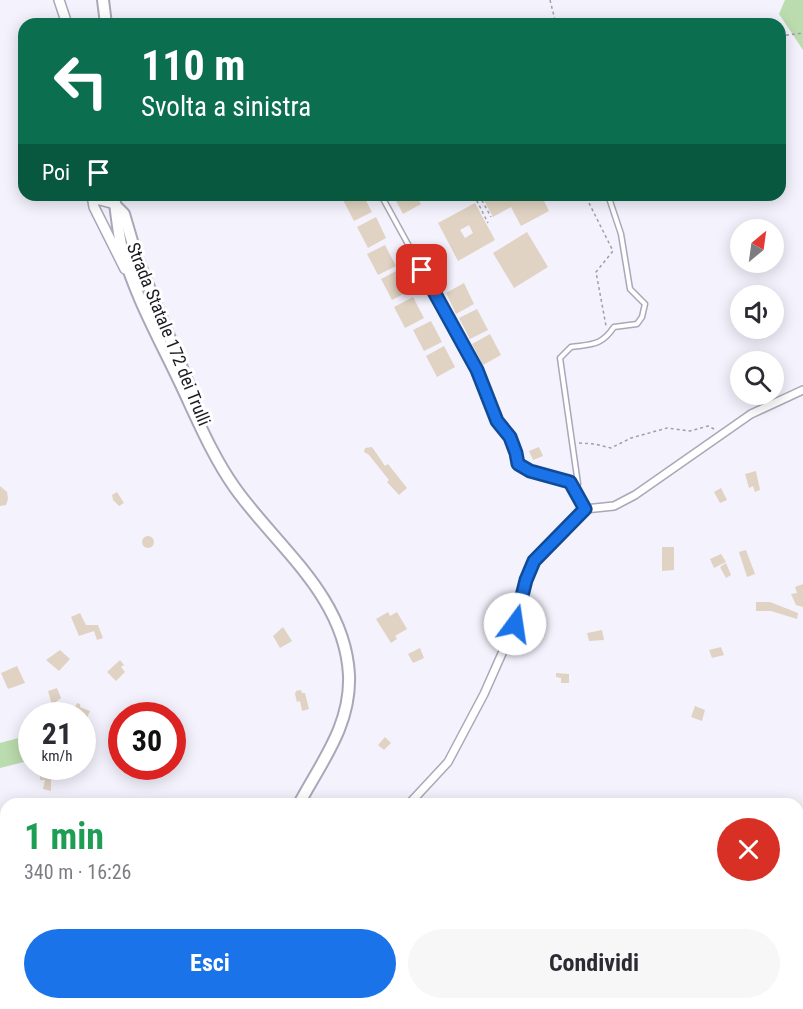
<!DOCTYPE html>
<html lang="it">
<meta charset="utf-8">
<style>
:root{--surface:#fff;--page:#f7f7f7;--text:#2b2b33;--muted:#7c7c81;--accent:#1a73e8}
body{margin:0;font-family:"Roboto Condensed",sans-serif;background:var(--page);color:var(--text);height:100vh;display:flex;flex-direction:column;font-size:22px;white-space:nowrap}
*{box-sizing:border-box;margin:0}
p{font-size:20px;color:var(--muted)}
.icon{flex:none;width:33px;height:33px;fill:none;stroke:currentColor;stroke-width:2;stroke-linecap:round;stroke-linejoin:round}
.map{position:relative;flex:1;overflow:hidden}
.details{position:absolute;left:0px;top:798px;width:804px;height:212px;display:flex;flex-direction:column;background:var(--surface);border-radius:18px 18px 0 0;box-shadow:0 3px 15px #0003}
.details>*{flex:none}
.hud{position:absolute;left:18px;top:18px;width:768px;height:183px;border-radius:18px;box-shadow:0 3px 15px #0003;background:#0b6e4f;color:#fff;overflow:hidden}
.needle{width:39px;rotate:29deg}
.tools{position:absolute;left:730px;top:219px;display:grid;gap:12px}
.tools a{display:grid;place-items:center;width:54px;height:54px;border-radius:50%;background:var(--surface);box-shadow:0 3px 15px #0003;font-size:30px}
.speed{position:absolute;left:18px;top:702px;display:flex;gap:12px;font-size:30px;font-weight:700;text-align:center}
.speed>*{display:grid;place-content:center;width:78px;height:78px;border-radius:50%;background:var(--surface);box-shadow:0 3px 15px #0003;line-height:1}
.speed small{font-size:15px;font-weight:400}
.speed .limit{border:9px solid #d22;background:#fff;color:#111}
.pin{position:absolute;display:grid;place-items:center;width:51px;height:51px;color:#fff;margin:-26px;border-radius:12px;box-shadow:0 3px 9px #0006}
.me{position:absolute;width:66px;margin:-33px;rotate:14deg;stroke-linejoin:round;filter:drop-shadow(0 0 4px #0008)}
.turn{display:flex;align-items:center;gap:21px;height:126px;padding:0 24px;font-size:27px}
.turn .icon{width:78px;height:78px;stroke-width:2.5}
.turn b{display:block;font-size:42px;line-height:51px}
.then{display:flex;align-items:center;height:57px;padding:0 24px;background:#0003;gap:12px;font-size:22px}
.round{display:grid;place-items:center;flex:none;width:63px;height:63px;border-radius:32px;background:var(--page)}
.summary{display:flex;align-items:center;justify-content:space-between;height:102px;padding:0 24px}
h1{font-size:36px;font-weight:700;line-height:45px;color:#1e9e55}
.button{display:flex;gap:12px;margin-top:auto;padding:12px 24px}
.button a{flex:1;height:69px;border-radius:36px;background:var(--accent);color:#fff;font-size:24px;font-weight:700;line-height:69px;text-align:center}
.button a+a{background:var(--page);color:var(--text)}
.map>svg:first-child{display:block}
</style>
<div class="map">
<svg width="803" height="1009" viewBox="0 0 803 1009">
<rect width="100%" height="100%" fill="#f4f2fd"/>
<g fill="#bbdcae">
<polygon points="785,0 803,0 803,50 779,14"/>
<polygon points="22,737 28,761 0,768 0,743"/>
</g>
<g fill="#e0d3c3" fill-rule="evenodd">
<polygon points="353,195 363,195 372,212 354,221 343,200"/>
<polygon points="393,195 416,195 421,204 403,214"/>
<polygon points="481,195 541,195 549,211 521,226 511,207 493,217"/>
<path d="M475 203 495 240 458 261 438 223ZM469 225 473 233 465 238 460 230Z"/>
<polygon points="376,217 386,238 368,248 357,227"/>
<polygon points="527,232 548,267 514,288 493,253"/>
<polygon points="385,245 396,266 378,275 367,254"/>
<polygon points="400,269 411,290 392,300 381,279"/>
<polygon points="464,283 474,304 456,314 446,293"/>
<polygon points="413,297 424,318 405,328 394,307"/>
<polygon points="477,309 488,330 470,339 459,318"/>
<polygon points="431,321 442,342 424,351 413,330"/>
<polygon points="490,334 501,355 483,365 472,344"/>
<polygon points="444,346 455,367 437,377 426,356"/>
<polygon points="372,447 385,466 388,464 407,488 399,495 387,482 389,480 369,455 364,452 365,448"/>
<polygon points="539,447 543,456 533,460 529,451"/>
<polygon points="756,471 760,490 755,492 753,486 749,488 745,474"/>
<polygon points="0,486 7,492 8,499 6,505 0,506"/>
<polygon points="721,488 727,500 720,503 714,492"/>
<polygon points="117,492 124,503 119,506 113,500 112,495"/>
<circle cx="148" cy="542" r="6"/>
<polygon points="662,547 674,547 674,570 662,571"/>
<polygon points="746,550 755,574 747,577 739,552"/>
<polygon points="721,554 726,562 714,568 710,559"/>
<polygon points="726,563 731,575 726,578 720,567"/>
<polygon points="803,584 803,607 796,605 791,594 797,593 795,587"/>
<polygon points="756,602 770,602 798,613 797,619 771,611 756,611"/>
<polygon points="388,612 390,616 397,612 407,629 395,636 397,639 391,643 376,619"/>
<polygon points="80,613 86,625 98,625 103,638 97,640 94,631 79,636 71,617"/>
<polygon points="283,627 292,641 280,648 273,636"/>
<polygon points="602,630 604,640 589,641 587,633"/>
<polygon points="721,647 724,655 712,658 709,650"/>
<polygon points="420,648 424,658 413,663 408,654"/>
<polygon points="60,650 70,659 59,671 46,660"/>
<polygon points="120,660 124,665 121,667 125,672 116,681 107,672"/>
<polygon points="17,666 25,683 8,689 1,673"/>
<polygon points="556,673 569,674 569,683 561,683 561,678 556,677"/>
<polygon points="57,688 61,698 52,705 48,691"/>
<polygon points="301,690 302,693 305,693 309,709 302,711 300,701 297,702 295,694 296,691"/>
<polygon points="77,703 80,704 80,707 90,711 84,725 82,716 77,716 79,711 74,710"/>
<polygon points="154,706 167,707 167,716 146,716 146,712"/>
<polygon points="695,706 705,710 702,721 691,717"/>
<polygon points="385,737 391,743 384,750 378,745"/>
<polygon points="47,771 51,771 51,791 43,789 45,780 40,780 40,773"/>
<polygon points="602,1004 629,1004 630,1009 596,1009 602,1007"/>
</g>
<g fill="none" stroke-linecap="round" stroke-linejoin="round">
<g stroke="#aaa7b8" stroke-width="7">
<g id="service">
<polyline points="381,195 477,370 497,421 510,437 516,453 517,464 530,471 570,482 585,508"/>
<path d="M572 486 578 484 560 358 571 347C592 344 601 346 614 327L637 324 642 317 645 304 630 289 621 234 608 195"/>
</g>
</g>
<g stroke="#aaa7b8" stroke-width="10">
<g id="minor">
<polyline points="409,804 448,762 484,694 515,624 526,581 534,561 585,509 614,506 635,495 751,414 803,390"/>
<polyline points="798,869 803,869"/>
<polyline points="0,966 6,976"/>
<polyline points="37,1004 44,1009"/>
<polyline points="315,1009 318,1004"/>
<polyline points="472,1009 473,1004"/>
</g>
</g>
<g stroke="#aaa7b8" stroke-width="12">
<g id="tertiary">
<polyline points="59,0 67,24"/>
<polyline points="92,195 94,207 125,269"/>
<polyline points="92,198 115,204"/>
</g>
</g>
<g stroke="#aaa7b8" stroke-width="14">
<g id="primary">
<polyline points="103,0 106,24"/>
<path d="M114 195C116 211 118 229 121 245 134 295 160 340 182 387 198 421 213 457 235 488 277 547 345 596 349 675 351 725 322 761 299 804"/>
<polyline points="115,205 124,214 137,258 193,395"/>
<polyline points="248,1009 249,1004"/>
</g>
</g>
<g stroke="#a09ea7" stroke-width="1.5" stroke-dasharray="3 3" stroke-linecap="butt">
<polyline points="550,0 556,24"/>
<polyline points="780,36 803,33"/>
<polyline points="474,195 488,223"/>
<polyline points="479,195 491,217"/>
<polyline points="589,203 613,251 596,272 606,326"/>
<polyline points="579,443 595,444 611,448 631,438 667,428 690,431 708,426 714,429"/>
</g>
<use href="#service" stroke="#fff" stroke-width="4"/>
<use href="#minor" stroke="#fff" stroke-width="7"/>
<use href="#tertiary" stroke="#fff" stroke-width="9"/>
<use href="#primary" stroke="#fff" stroke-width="10"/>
</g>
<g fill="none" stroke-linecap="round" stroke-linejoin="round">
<g stroke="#114b97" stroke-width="15">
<polyline id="route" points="422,270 477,370 497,421 510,437 516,453 518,464 530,471 570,482 585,509 534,561 526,580 515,624"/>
</g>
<use href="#route" stroke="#1a73e8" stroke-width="10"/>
</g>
<g text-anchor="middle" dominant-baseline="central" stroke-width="6" stroke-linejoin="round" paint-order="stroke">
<g font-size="18" fill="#1c1b21" stroke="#fff">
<text transform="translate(169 334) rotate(68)">Strada Statale 172 dei Trulli</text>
</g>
</g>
</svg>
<div class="tools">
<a><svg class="needle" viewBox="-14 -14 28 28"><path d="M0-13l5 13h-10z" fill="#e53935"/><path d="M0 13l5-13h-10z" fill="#7c7c81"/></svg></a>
<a><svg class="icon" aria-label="sound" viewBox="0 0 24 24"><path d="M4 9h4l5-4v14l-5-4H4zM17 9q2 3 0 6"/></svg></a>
<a><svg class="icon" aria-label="search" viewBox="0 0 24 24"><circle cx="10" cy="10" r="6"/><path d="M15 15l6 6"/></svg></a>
</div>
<div class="speed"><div>21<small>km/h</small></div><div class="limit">30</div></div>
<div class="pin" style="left:422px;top:270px;background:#d93025"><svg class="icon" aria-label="arrive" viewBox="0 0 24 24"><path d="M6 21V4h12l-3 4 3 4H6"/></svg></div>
<svg class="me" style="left:515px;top:624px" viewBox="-20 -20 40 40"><circle r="19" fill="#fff"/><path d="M0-13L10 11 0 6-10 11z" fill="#1a73e8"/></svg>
<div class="hud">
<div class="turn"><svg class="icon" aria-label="left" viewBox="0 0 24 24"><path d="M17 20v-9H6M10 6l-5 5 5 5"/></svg><div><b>110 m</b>Svolta a sinistra</div></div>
<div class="then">Poi<svg class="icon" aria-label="arrive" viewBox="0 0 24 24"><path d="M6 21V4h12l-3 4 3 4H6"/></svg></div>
</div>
<section class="details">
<div class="summary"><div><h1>1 min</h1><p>340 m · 16:26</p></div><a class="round" style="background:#d93025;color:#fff"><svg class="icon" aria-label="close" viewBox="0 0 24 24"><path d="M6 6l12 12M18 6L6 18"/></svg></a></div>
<div class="button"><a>Esci</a><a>Condividi</a></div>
</section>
</div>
